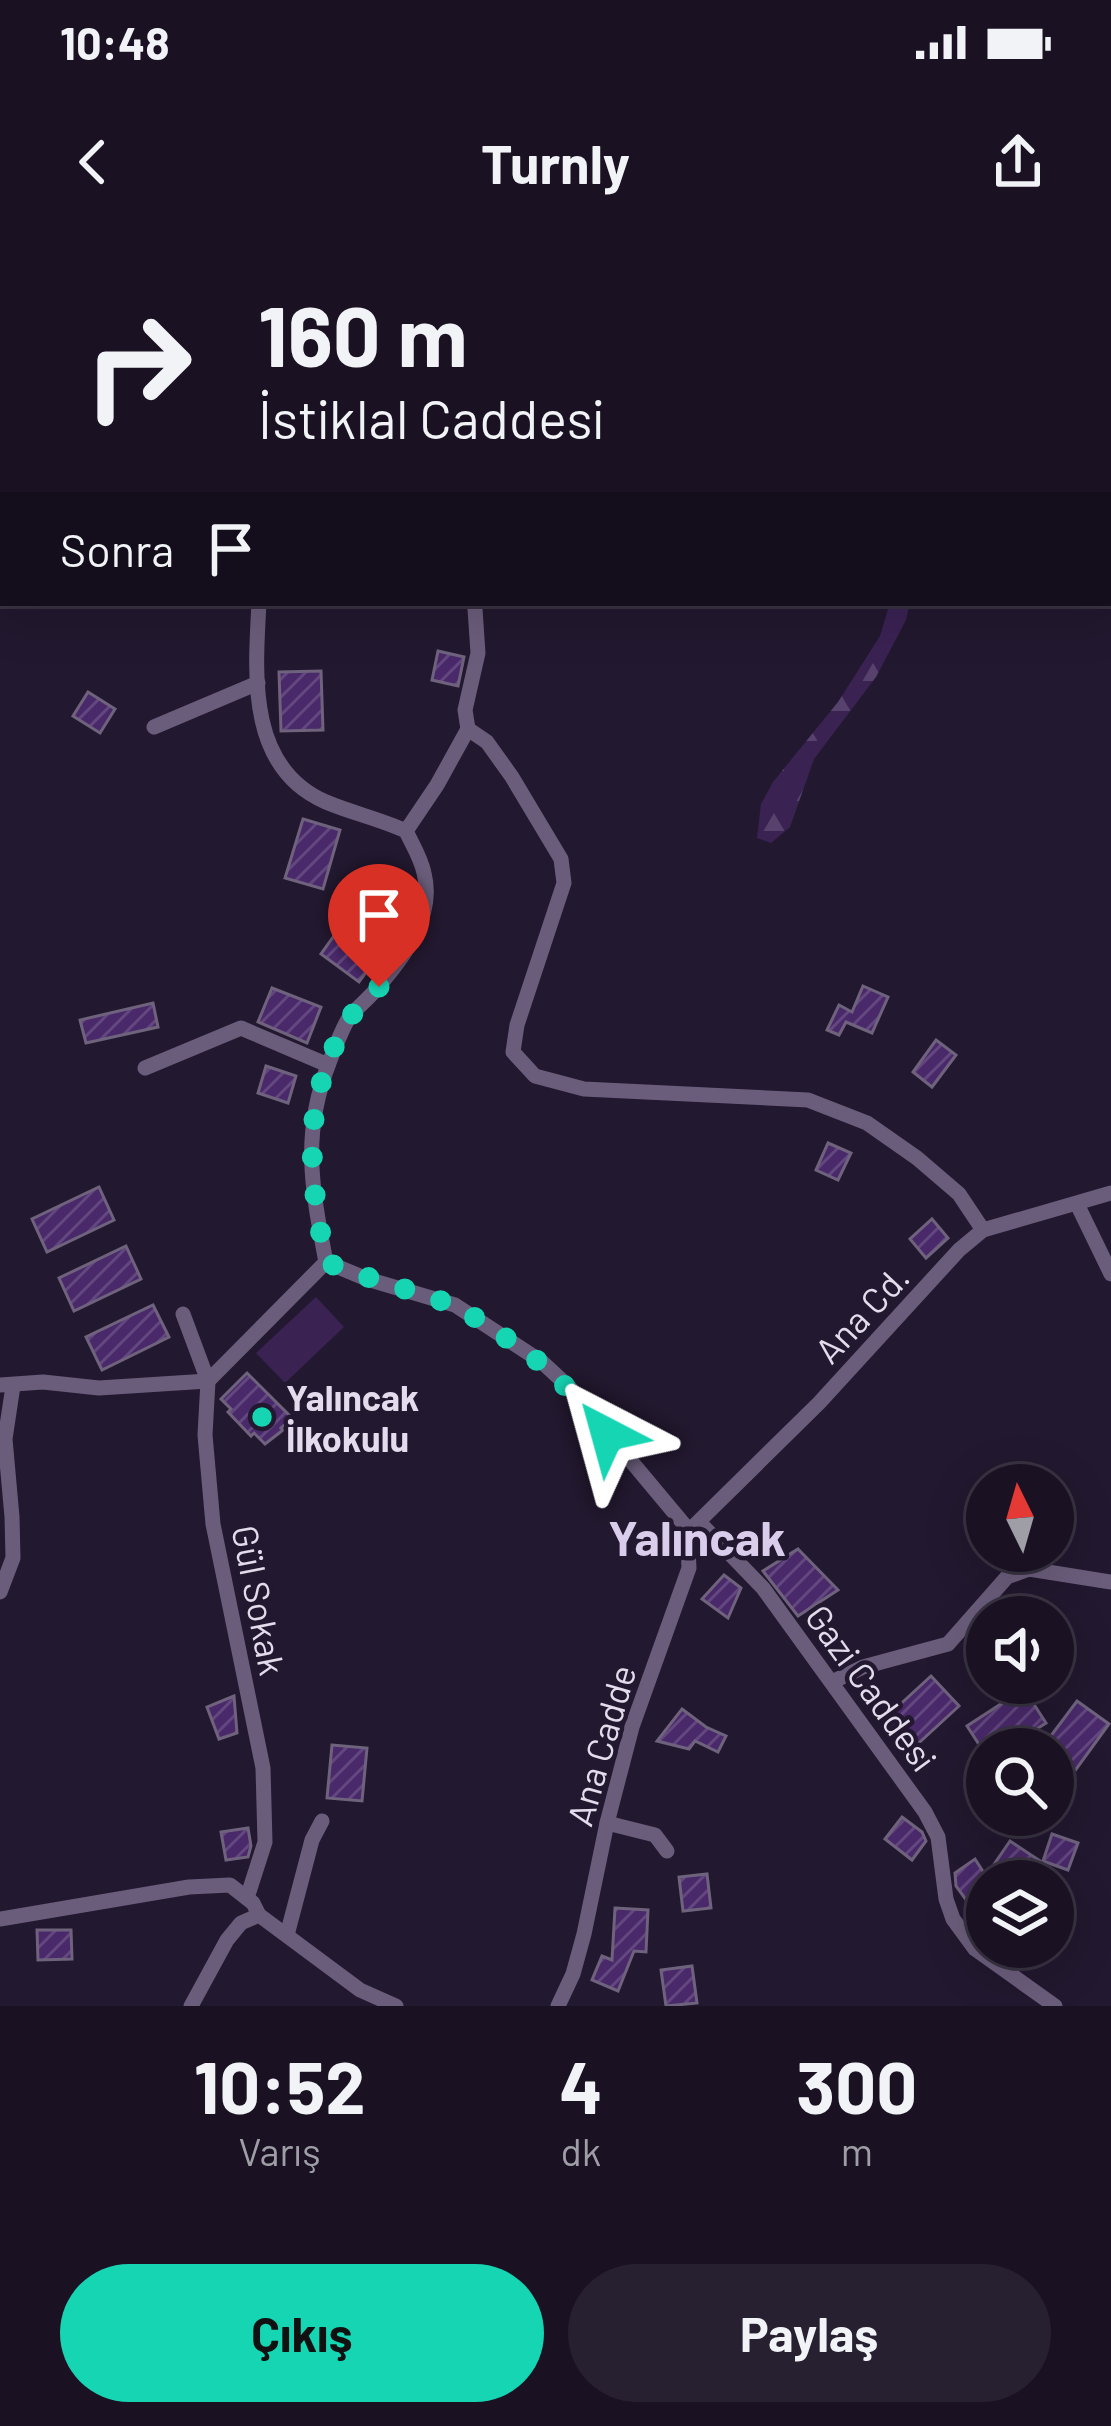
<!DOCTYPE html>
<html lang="tr">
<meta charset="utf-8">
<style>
:root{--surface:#1a1223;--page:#272030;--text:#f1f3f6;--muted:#9f9ea6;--line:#383241;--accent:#16d5b3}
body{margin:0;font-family:Barlow,sans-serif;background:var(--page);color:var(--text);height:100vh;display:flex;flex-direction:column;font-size:45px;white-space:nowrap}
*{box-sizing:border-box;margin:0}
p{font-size:39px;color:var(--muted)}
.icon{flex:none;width:66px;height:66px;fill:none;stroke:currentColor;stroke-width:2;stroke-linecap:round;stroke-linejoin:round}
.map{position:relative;height:1766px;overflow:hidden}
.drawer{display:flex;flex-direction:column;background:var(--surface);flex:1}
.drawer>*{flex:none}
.guide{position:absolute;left:0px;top:0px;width:1113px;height:366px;box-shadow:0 12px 48px #0002,0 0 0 3px var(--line);background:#1a1223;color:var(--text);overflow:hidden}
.needle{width:78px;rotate:355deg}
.controls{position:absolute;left:966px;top:1224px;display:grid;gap:24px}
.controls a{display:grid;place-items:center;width:108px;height:108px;border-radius:50%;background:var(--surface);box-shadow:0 12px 48px #0002,0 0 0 3px var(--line);font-size:60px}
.pin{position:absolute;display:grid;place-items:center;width:102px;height:102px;color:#fff;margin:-123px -51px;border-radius:50% 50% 50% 0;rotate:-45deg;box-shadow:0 0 12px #0007}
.pin .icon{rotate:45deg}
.me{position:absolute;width:132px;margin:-66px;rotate:321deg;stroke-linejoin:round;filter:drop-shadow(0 0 9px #0008)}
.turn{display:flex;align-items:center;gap:42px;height:252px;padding:0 60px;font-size:54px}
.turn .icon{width:156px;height:156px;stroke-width:2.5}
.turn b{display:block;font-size:84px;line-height:102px}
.then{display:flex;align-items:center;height:114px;padding:0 60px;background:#0003;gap:24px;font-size:45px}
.eta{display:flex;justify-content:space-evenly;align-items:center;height:204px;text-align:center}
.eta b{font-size:72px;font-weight:700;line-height:84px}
.action{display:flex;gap:24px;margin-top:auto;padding:24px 60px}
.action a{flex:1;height:138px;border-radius:72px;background:var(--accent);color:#111;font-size:48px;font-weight:700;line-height:138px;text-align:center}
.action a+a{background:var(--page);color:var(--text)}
.status{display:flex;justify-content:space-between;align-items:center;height:84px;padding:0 60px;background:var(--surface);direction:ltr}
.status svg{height:33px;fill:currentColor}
header{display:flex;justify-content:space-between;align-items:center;height:156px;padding:0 60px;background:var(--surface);font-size:54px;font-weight:700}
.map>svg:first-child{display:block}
</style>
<div class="status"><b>10:48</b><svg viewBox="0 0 49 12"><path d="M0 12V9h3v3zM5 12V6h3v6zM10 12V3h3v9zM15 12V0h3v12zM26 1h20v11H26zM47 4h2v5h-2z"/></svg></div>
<header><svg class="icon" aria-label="back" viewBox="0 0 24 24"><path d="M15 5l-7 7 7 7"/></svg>Turnly<svg class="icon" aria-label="share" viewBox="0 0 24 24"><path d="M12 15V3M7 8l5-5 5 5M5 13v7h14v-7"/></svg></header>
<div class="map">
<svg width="1111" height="1766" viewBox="0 0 1111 1766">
<defs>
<pattern id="forest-firs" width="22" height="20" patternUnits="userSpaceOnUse" patternTransform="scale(3)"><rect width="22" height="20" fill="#3a2253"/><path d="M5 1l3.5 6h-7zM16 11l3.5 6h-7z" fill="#56426c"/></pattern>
<pattern id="building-hatch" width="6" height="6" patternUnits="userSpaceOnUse" patternTransform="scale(3)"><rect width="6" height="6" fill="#49296a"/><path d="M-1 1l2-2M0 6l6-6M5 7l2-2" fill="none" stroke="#63477f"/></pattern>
</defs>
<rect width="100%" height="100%" fill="#22182f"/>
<polygon fill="url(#forest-firs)" points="890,363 910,363 906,380 876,437 814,519 790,587 771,603 757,598 761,564 773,542 838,462 880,396"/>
<polygon fill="#3a2253" points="316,1057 344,1087 285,1143 256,1113"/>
<g fill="url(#building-hatch)" stroke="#6e627d" stroke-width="3">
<polygon points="438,411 464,417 458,446 432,440"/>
<polygon points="321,431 323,490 281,491 279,432"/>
<polygon points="88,452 115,469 100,493 73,476"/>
<polygon points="303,579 340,590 323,649 285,638"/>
<polygon points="351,672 390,700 359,742 321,714"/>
<polygon points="863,746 888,757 872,793 846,782 839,795 827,790 839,765 852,772"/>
<polygon points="272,748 321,767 307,803 258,782"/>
<polygon points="153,763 158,787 86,803 80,780"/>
<polygon points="936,800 956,815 932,847 913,832"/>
<polygon points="266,826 296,836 288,863 258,853"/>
<polygon points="828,903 851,913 838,940 816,930"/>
<polygon points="99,947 114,980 47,1012 32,979"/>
<polygon points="932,979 948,998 926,1018 910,999"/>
<polygon points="126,1006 141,1039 74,1071 59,1038"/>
<polygon points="153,1065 169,1097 102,1130 86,1097"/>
<polygon points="247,1133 292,1178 281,1188 283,1190 265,1204 254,1193 251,1196 228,1172 231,1169 221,1159"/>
<polygon points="798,1309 838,1350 798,1376 763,1331"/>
<polygon points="724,1335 741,1348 728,1378 702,1359"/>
<polygon points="931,1436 959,1466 909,1512 881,1482"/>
<polygon points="1024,1449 1046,1483 1005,1509 982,1509 967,1486"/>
<polygon points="234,1456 237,1493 219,1499 207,1467"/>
<polygon points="1077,1461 1109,1484 1069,1539 1053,1527 1053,1509 1041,1509"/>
<polygon points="682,1469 706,1487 726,1496 718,1512 695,1501 689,1509 657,1501"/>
<polygon points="332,1505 367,1508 362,1561 327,1558"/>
<polygon points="902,1577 922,1592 926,1601 912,1620 885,1599"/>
<polygon points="248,1588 251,1606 248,1617 226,1620 221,1592"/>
<polygon points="1052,1594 1078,1603 1068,1630 1043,1621"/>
<polygon points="1010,1601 1043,1623 1030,1641 987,1641 987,1662 974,1671 956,1646 955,1633 975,1619 986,1636"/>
<polygon points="707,1634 711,1668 683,1671 679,1637"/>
<polygon points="615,1668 648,1670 646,1712 634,1711 618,1751 592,1740 602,1716 612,1720"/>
<polygon points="37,1690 71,1690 72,1719 38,1720"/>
<polygon points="692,1726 697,1763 666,1766 661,1730"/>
</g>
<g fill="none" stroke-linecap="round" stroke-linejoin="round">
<g stroke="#6a5d7b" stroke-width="15">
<polyline points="114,0 120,3"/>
<polyline points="608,3 609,0"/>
<polyline points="1110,53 1111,52"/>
<polyline points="1110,193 1111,194"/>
<polyline points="1110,216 1111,214"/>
<path d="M259 363C255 435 247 528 326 562 352 573 380 579 406 591 412 604 421 618 424 633 435 676 405 716 378 747 369 759 355 768 347 781 340 794 334 810 329 823 301 895 312 949 326 1022L367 1039 455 1065 542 1122 570 1148 687 1288 689 1328 632 1487 607 1583 584 1694 573 1734 558 1766"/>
<polyline points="154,487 258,443"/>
<polyline points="468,489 487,502 512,537 561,619 564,643 517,785 513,812 535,836 584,849 808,860 867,883 917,918 959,954 983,990"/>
<polyline points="406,591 437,545 468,489 465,470 478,413 475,369 477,363"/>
<polyline points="145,828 241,788 328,825"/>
<polyline points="1077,964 1111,1034"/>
<polyline points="183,1074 208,1141 205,1195 213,1284 263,1528 265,1602 247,1658"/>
<polyline points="0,1145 43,1142 99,1148 208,1141 326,1022"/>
<polyline points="700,1283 763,1348 925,1572 938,1597 946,1659 953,1679 975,1709 1055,1766"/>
<polyline points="695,1285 819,1163 959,1010 983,990 1111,953"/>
<polyline points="0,1352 13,1318 12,1277 5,1199 13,1146"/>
<polyline points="832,1442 863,1427 948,1404 1007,1337 1029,1329 1111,1342"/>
<polyline points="607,1583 655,1595 667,1611"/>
<polyline points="0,1679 189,1647 230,1645 253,1663 259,1675 360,1750 396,1766"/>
<polyline points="287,1695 312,1600 322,1581"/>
<polyline points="191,1766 227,1700 241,1683 259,1675"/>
</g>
</g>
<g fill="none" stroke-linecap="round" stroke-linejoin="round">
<path stroke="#16d5b3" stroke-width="21" stroke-dasharray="0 37.8" d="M379 747C368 758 355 769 347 782 300 864 309 933 326 1022 367 1039 409 1049 450 1064 464 1069 478 1080 490 1088 542 1119 569 1147 607 1194"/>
</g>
<circle fill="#16d5b3" stroke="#22182f" stroke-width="4.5" cx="262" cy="1177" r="12"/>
<g text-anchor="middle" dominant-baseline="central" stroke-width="9" stroke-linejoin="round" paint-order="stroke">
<g font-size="36" fill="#e2dcec" stroke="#22182f">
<text transform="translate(861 1073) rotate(-47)">Ana Cd.</text>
<text transform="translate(260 1360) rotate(79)">Gül Sokak</text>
<text transform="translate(872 1447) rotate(54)">Gazi Caddesi</text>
<text transform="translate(600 1505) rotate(-74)">Ana Cadde</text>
</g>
<g font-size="36" font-weight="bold" fill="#e2dcec" stroke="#22182f" text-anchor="start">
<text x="286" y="1156">Yalıncak<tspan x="286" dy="41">İlkokulu</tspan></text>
</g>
<g font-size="48" font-weight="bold" fill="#d9cdeb" stroke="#22182f">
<text x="697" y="1297">Yalıncak</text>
</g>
</g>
</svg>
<div class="controls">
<a><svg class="needle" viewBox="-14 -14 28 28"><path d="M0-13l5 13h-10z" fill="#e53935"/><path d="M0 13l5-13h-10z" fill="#9f9ea6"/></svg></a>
<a><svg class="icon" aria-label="sound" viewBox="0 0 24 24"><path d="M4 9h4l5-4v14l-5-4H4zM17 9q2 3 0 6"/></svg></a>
<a><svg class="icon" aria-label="search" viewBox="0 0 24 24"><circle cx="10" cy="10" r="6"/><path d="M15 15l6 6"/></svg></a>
<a><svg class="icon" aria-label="layers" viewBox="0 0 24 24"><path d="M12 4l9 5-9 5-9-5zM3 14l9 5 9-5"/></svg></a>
</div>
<div class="pin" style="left:379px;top:747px;background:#d93025"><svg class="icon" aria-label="arrive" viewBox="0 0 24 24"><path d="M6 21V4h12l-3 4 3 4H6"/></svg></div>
<svg class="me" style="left:607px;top:1194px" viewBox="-20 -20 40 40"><path d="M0-17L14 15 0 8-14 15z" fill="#16d5b3" stroke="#fff" stroke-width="4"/></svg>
<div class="guide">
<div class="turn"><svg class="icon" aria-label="right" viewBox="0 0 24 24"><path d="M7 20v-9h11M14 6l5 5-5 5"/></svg><div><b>160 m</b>İstiklal Caddesi</div></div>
<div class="then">Sonra<svg class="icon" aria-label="arrive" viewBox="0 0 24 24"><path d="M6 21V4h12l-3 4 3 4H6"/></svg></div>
</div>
</div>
<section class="drawer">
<div class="eta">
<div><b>10:52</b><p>Varış</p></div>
<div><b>4</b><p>dk</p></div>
<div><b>300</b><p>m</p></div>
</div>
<div class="action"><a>Çıkış</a><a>Paylaş</a></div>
</section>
